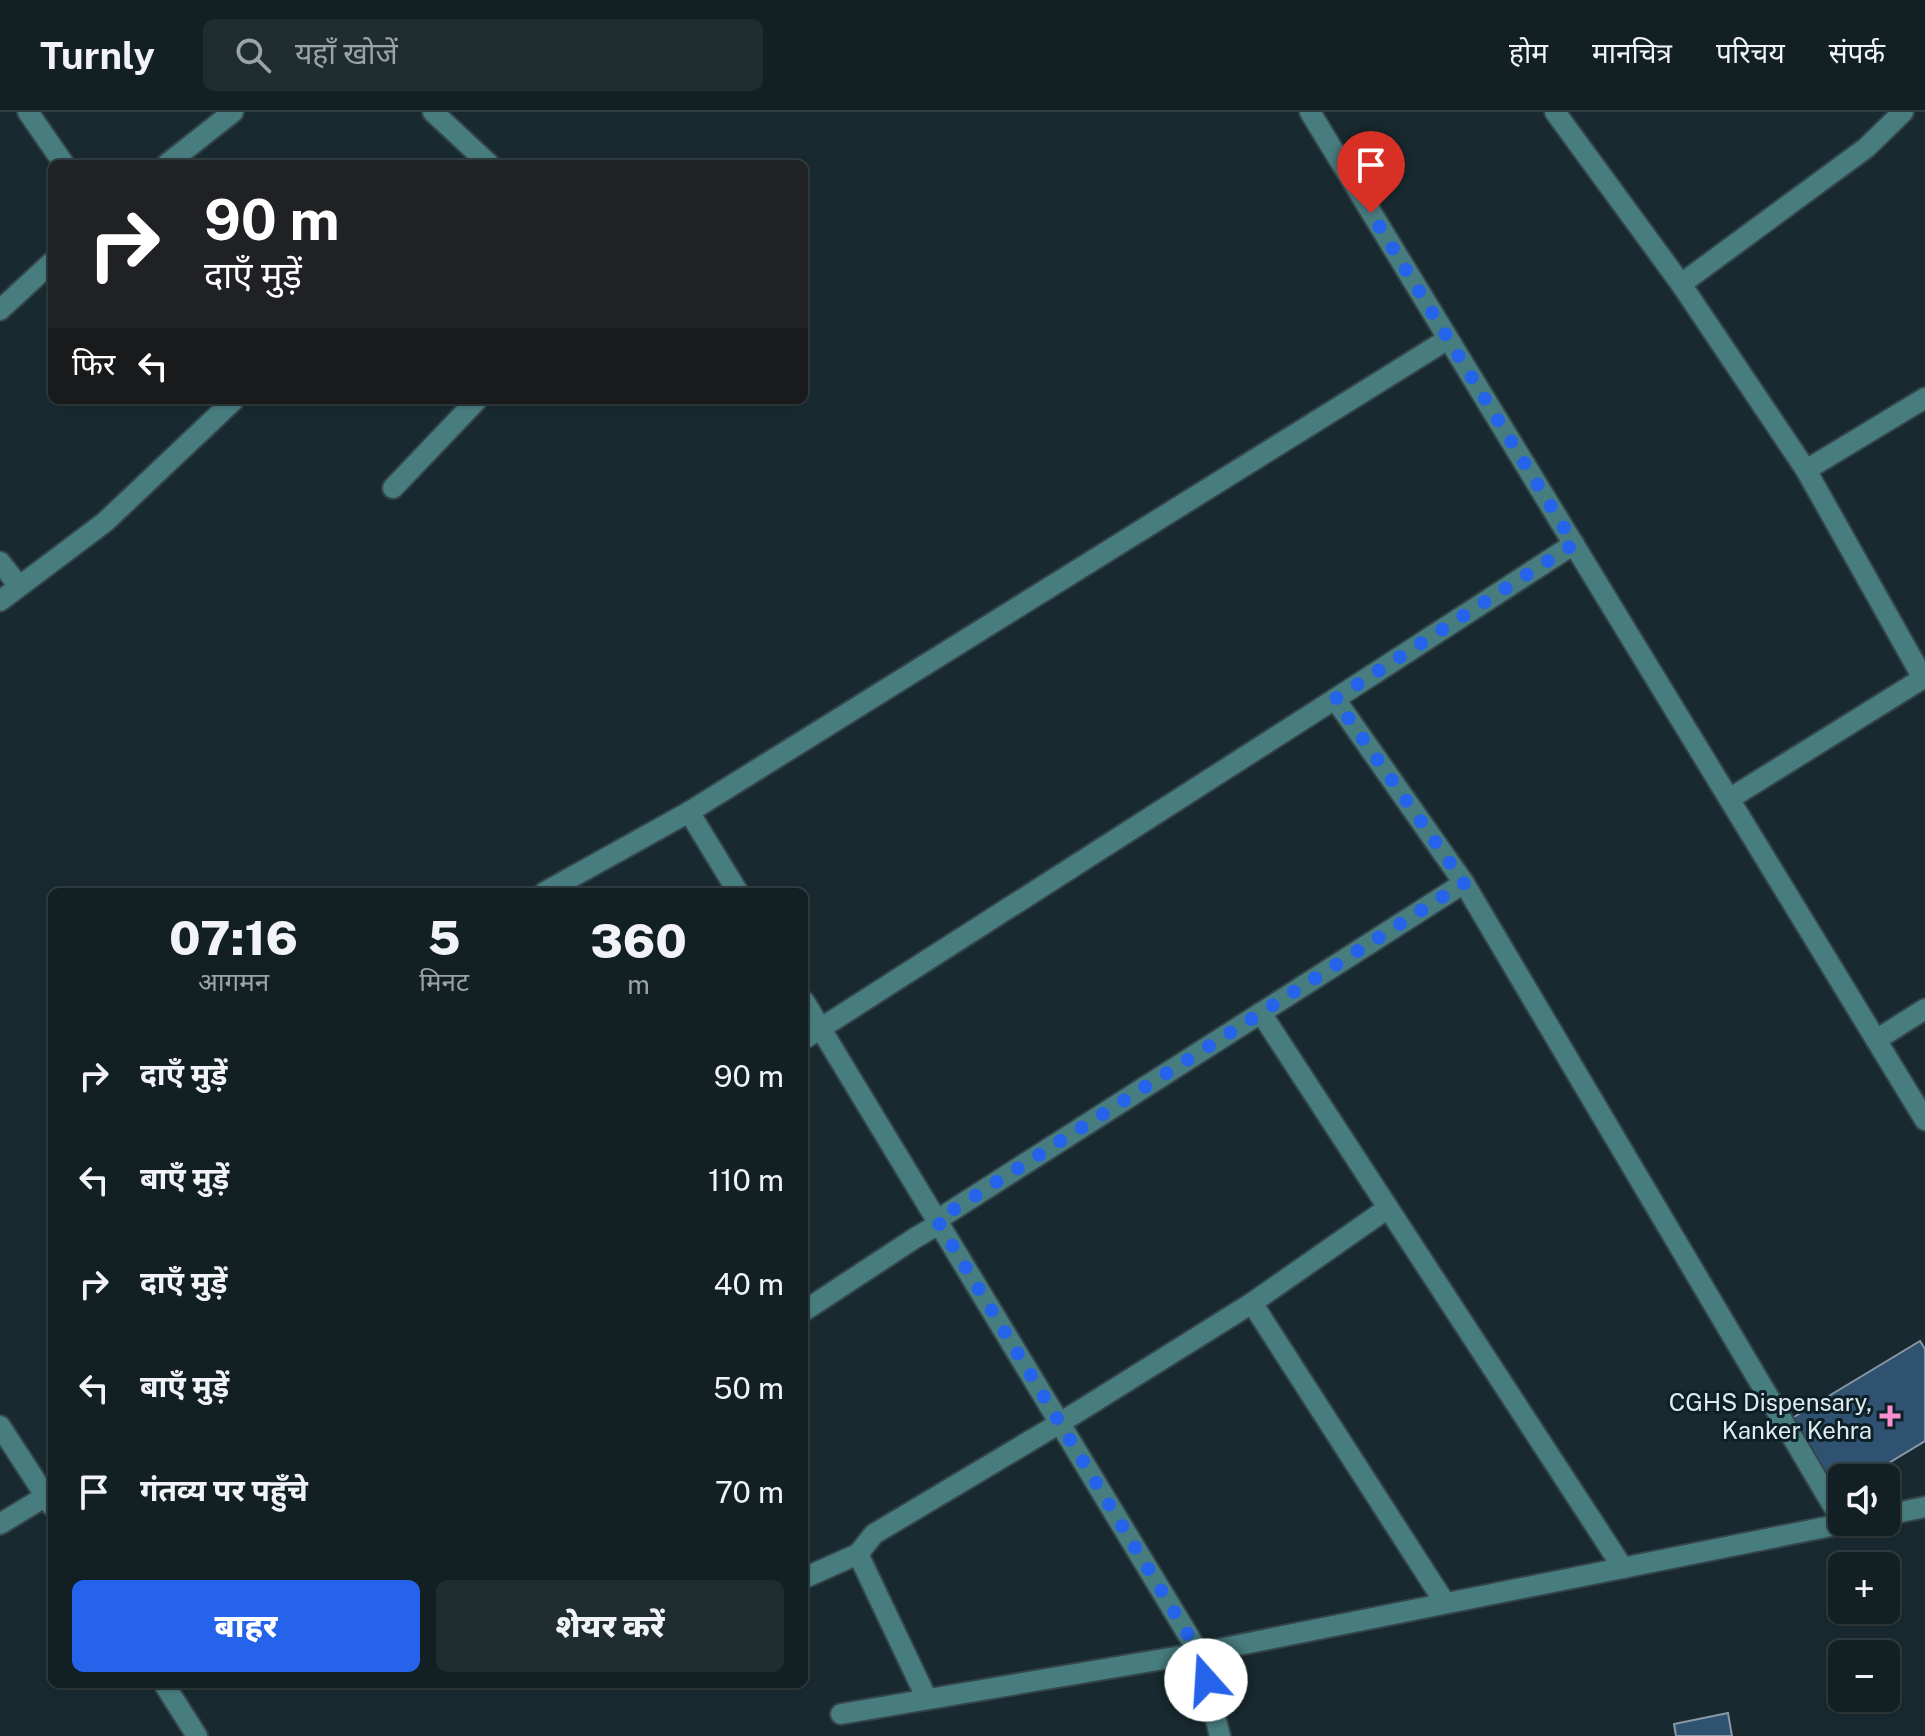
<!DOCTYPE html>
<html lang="hi">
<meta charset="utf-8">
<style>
:root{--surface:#122024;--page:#1f2d31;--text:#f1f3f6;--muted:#9ca3a6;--line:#313e41;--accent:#2563eb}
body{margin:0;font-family:"Public Sans","Noto Sans Devanagari",sans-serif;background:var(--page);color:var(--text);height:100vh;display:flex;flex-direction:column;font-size:30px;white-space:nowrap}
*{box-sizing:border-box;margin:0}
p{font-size:26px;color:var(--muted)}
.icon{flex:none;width:44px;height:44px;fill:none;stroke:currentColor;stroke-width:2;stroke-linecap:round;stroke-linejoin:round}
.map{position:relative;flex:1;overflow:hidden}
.panel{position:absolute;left:48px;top:776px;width:760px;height:800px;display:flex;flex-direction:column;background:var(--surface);border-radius:12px;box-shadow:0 2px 6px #0004,0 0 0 2px var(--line)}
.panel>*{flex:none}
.banner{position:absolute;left:48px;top:48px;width:760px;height:244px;border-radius:12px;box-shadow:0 2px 6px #0004,0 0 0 2px var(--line);background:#202124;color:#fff;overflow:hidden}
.tools{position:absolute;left:1828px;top:1352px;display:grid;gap:16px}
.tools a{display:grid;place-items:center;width:72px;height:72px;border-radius:12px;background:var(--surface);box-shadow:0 2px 6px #0004,0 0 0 2px var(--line);font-size:40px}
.pin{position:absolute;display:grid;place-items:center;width:68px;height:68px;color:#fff;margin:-82px -34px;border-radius:50% 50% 50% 0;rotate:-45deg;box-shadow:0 0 8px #0007}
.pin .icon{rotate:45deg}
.me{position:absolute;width:88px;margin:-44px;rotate:341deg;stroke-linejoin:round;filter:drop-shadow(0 0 6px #0008)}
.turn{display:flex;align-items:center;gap:28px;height:168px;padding:0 24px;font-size:36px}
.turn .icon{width:104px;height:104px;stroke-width:2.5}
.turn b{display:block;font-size:56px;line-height:68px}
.then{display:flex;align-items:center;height:76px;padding:0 24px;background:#0003;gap:16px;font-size:30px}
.eta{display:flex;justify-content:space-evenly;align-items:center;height:136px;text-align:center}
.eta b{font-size:48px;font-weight:800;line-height:56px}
.cta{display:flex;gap:16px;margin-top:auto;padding:16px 24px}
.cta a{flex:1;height:92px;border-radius:12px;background:var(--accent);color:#fff;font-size:32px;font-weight:800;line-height:92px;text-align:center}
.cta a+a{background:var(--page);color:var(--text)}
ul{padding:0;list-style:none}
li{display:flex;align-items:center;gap:24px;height:104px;padding:0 24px}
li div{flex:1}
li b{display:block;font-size:30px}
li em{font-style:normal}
header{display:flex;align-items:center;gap:48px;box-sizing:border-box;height:112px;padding:0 40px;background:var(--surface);border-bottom:2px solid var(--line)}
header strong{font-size:38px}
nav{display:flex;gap:44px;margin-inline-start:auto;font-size:28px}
.search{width:560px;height:72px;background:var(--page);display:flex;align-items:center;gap:20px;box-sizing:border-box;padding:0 28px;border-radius:12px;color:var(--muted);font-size:30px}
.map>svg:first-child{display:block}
</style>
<header>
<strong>Turnly</strong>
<div class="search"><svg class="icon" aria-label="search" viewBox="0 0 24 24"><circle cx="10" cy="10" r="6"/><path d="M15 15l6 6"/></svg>यहाँ खोजें</div>
<nav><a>होम</a><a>मानचित्र</a><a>परिचय</a><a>संपर्क</a></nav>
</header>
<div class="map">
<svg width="1925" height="1624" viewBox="0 0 1925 1624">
<rect width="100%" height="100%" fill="#182a30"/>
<g fill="#305271" stroke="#8a98a6" stroke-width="2">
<polygon points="1920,1229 1925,1237 1925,1329 1864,1366 1842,1366 1842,1379 1830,1387 1784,1311"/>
<polygon points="1728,1601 1732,1624 1676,1624 1674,1612"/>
</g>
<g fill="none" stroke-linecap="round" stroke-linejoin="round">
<g stroke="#34454b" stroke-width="24">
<g id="minor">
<polyline points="28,0 64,52"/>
<polyline points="433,0 489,52"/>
<polyline points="1310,0 1925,1008"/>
<polyline points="1555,0 1681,172 1866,36 1903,0"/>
<polyline points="167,52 233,0"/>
<polyline points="1681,172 1806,358 1923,566"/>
<polyline points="0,198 52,150"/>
<polyline points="1806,358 1925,286"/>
<polyline points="393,376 477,288"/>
<polyline points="0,450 19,474"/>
<polyline points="0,489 105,410 234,288"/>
<polyline points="1729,687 1925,565"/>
<polyline points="689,700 738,780"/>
<polyline points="1464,771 1335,587 1574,432"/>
<polyline points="545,780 689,700 1448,227"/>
<polyline points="804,889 1199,1541 1220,1624"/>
<polyline points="1261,901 1623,1456"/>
<polyline points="804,927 1335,587"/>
<polyline points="1876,928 1925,897"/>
<polyline points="1388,1096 1252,1191 1445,1491"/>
<polyline points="937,1108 1464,771 1842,1409"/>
<polyline points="804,1199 915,1126 939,1112"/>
<polyline points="0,1314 52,1394"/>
<polyline points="1886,1403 1925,1395"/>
<polyline points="0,1412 46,1384"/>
<polyline points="858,1442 927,1587"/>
<polyline points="804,1466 858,1442 874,1422 1060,1311 1252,1191"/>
<polyline points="164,1572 197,1624"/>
<polyline points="841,1602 1199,1541 1851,1410"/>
</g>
</g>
<use href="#minor" stroke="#487d80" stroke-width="20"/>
</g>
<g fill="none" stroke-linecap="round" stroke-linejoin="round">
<polyline stroke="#2563eb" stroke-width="14" stroke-dasharray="0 25.2" points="1206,1568 1199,1541 937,1108 1464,771 1335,587 1574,432 1371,101"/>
</g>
<path fill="#f790ce" stroke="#0e2027" stroke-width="3" d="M1886 1292h8v8h8v8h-8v8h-8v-8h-8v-8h8z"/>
<g text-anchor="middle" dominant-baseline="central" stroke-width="6" stroke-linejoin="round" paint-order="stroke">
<g font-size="24" fill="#e0ebf0" stroke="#0e2027" text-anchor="end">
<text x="1872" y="1290">CGHS Dispensary,<tspan x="1872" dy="28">Kanker Kehra</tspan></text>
</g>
</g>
</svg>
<div class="tools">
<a><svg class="icon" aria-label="sound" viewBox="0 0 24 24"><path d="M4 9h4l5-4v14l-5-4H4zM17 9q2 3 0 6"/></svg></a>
<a>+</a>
<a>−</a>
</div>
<div class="pin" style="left:1371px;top:101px;background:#d93025"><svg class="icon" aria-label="arrive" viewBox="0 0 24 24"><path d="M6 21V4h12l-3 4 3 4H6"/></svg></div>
<svg class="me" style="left:1206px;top:1568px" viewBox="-20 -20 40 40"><circle r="19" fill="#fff"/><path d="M0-13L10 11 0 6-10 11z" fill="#2563eb"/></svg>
<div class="banner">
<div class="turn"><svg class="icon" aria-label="right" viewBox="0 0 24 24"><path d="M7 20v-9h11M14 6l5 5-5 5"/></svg><div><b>90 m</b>दाएँ मुड़ें</div></div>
<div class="then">फिर<svg class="icon" aria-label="left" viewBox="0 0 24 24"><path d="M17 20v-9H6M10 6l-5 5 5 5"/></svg></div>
</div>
<section class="panel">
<div class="eta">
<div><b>07:16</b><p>आगमन</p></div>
<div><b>5</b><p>मिनट</p></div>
<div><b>360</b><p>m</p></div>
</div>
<ul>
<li><svg class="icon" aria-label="right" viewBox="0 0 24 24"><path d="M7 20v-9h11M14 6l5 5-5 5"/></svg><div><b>दाएँ मुड़ें</b></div><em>90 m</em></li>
<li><svg class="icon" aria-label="left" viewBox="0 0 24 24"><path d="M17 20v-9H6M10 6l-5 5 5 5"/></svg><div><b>बाएँ मुड़ें</b></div><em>110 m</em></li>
<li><svg class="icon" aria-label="right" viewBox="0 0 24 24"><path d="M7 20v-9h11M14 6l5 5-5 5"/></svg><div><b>दाएँ मुड़ें</b></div><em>40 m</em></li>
<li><svg class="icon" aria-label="left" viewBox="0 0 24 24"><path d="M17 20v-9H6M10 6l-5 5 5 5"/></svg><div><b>बाएँ मुड़ें</b></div><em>50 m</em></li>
<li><svg class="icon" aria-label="arrive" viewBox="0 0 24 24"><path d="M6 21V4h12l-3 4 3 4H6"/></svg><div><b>गंतव्य पर पहुँचे</b></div><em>70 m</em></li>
</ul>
<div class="cta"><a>बाहर</a><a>शेयर करें</a></div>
</section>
</div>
